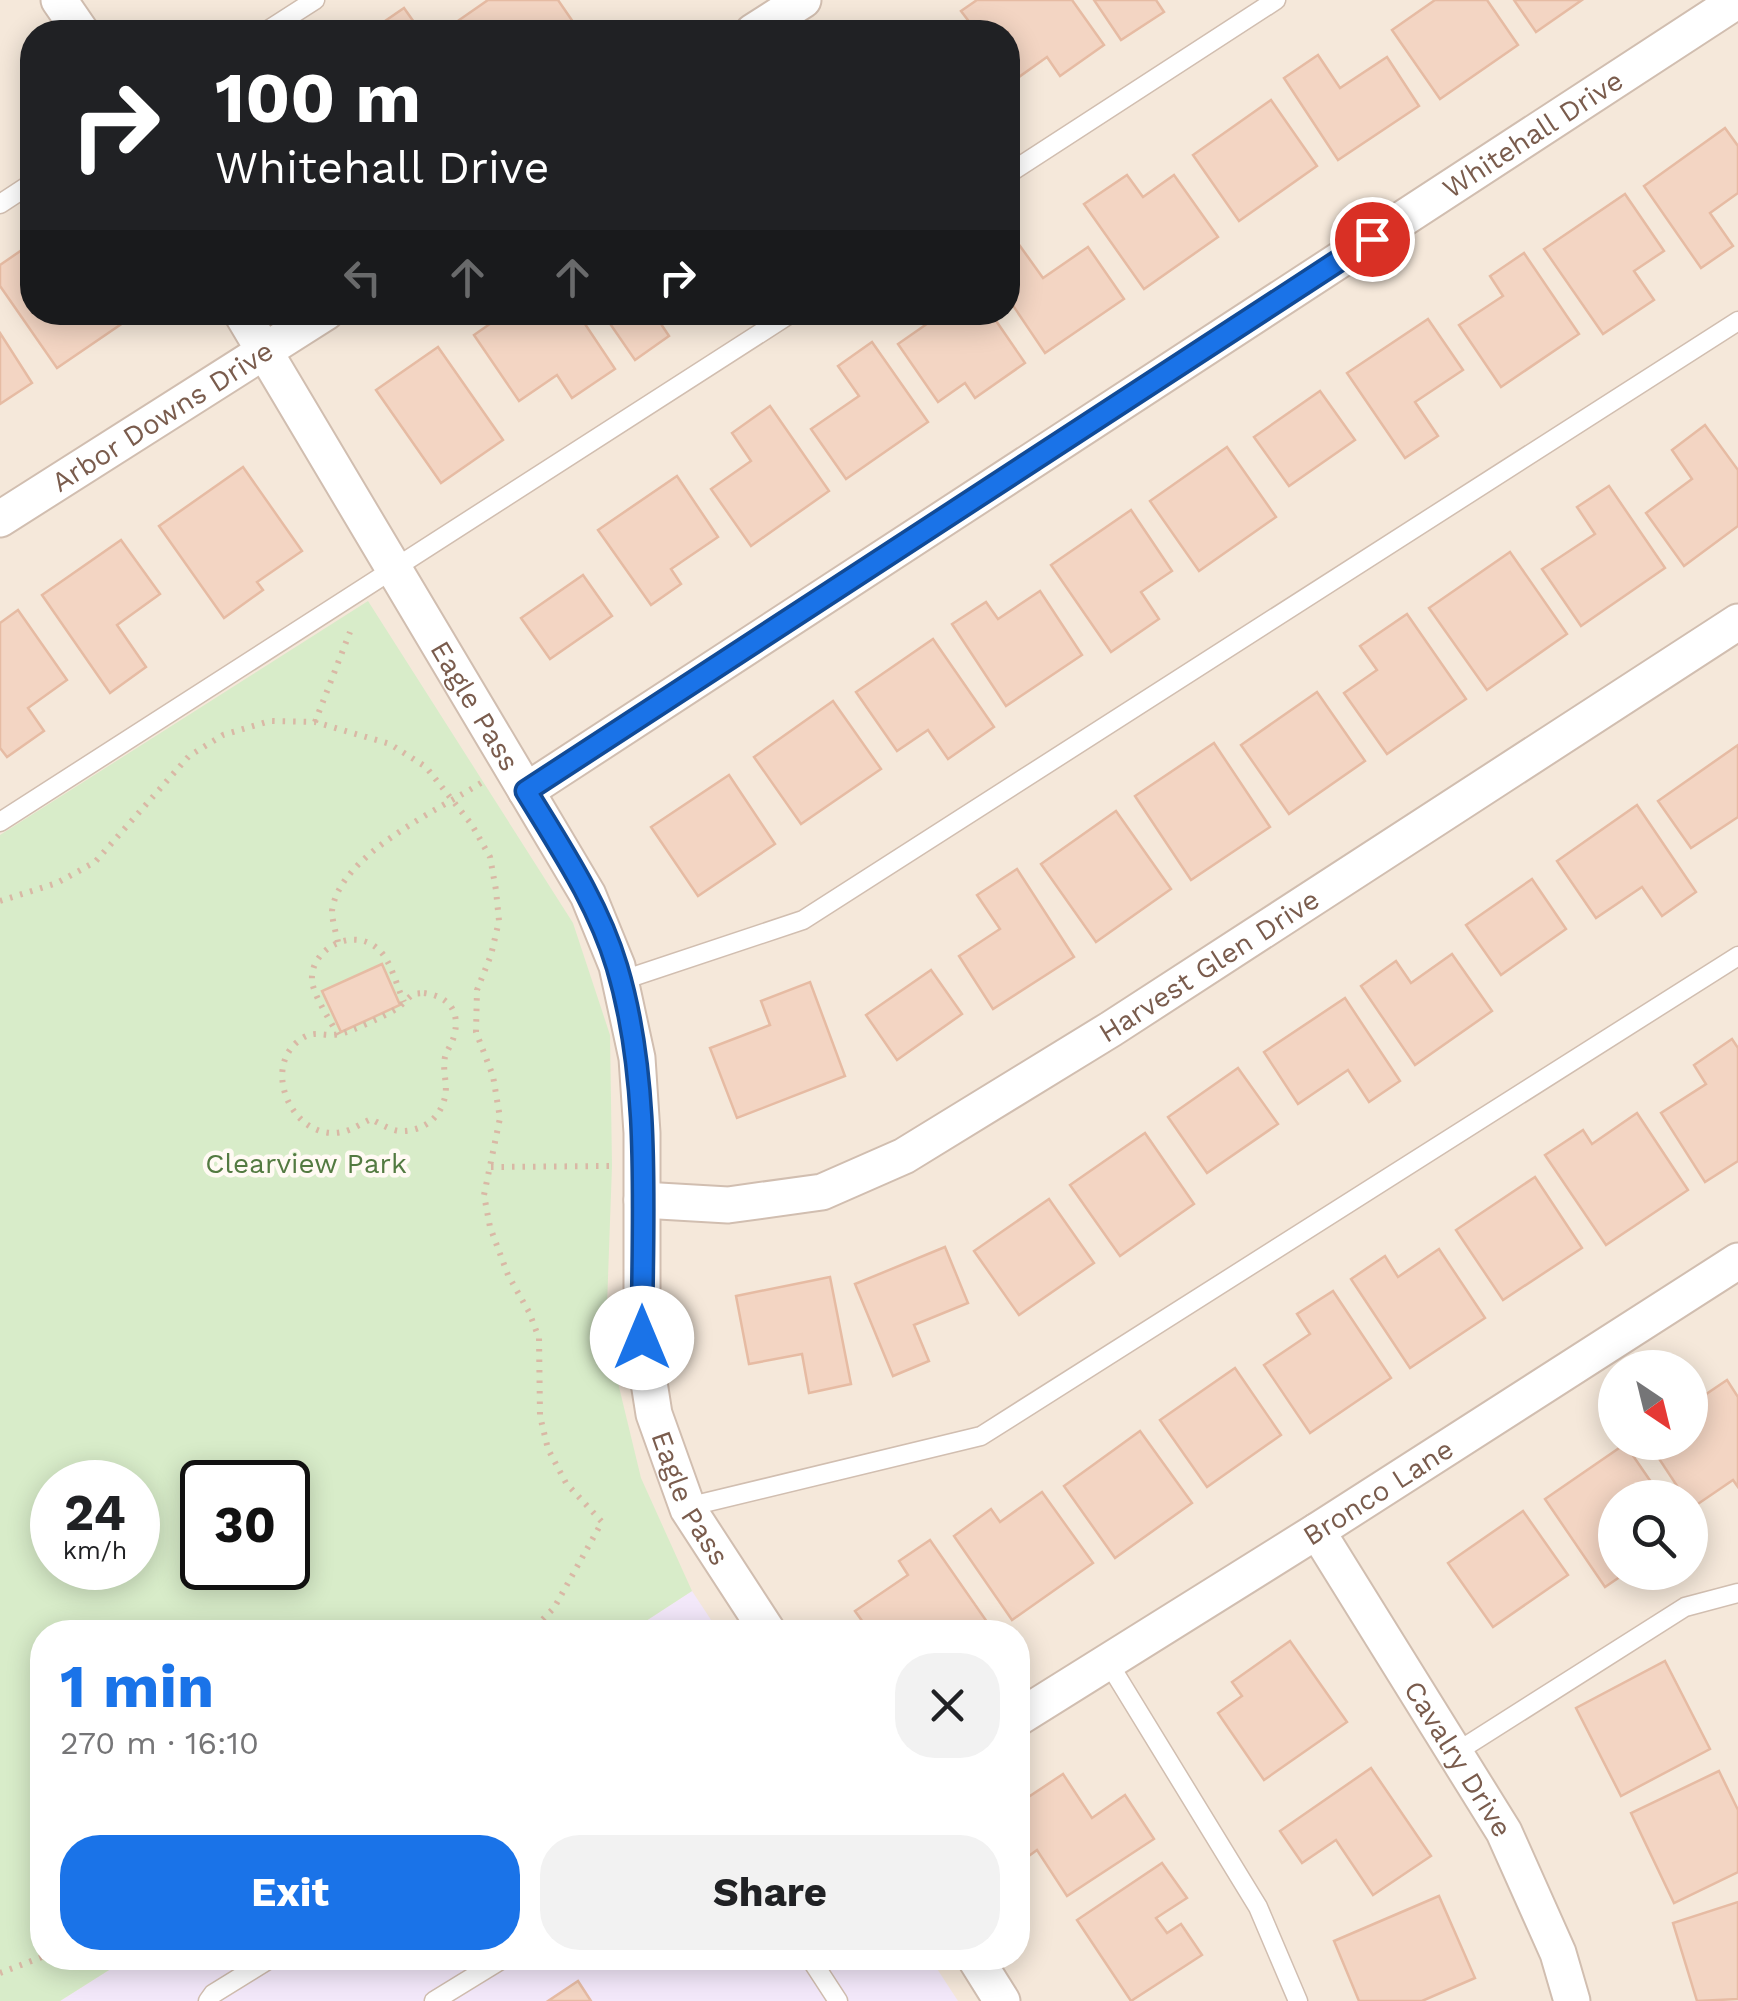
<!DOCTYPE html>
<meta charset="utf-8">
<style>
:root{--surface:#fff;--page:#f2f2f2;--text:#202124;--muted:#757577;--accent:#1a73e8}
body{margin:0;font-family:"Work Sans",sans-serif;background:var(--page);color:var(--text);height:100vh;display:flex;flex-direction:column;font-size:38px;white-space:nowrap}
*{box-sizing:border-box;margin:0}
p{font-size:32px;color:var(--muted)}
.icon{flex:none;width:55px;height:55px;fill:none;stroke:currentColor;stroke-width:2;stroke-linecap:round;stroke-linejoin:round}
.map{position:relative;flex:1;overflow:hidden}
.panel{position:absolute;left:30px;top:1620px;width:1000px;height:350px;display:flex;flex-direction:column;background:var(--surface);border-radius:40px;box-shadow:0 5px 25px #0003}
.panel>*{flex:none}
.banner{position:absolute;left:20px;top:20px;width:1000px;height:305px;border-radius:40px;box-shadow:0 5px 25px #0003;background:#202124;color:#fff;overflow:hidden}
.needle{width:65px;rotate:145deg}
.controls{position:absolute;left:1598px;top:1350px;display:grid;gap:20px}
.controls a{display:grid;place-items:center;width:110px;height:110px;border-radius:50%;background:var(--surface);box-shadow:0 5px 25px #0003;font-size:50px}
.speed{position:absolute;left:30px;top:1460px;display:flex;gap:20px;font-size:50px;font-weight:700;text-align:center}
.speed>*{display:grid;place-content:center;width:130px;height:130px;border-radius:50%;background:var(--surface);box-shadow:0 5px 25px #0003;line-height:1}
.speed small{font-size:25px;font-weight:400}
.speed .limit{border:5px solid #111;border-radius:15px;background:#fff;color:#111}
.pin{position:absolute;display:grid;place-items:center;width:85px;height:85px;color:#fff;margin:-42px;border:5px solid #fff;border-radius:50%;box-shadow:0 2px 10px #0007}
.me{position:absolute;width:110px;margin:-55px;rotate:0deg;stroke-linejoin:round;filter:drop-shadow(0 0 8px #0008)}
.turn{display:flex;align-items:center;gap:35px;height:210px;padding:0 30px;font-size:45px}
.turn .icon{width:130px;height:130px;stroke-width:2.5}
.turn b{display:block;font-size:70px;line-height:85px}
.lanes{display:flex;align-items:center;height:95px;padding:0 30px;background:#0003;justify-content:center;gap:50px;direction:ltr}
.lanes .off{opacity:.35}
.round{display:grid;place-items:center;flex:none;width:105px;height:105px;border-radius:40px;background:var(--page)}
.overview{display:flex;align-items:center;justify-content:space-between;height:170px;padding:0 30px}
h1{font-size:60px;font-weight:700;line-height:75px;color:var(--accent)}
.primary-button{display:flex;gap:20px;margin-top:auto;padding:20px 30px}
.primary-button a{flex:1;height:115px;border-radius:40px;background:var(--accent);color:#fff;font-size:40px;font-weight:700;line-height:115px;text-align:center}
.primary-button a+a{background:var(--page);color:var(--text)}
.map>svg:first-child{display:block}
</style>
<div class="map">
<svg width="1738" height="2001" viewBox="0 0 1738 2001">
<rect width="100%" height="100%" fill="#fdf6ec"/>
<path fill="#f5e8da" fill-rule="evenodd" d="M0 0H1738V2001H0ZM32 32H1008V312H32ZM1615 1368H1690V1442H1615ZM52 1482H138V1568H52ZM202 1482H288V1568H202ZM1615 1498H1690V1572H1615ZM42 1632H1018V1958H42Z"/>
<g fill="#f3e8fa">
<polygon points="692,1591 719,1632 629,1632"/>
<polygon points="128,1958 930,1958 958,2001 60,2001"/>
</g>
<path fill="#d8ecc9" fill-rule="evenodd" d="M368 601 573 923 610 1035 612 1166 606 1333 641 1478 692 1591 629 1632H42V1958H128L60 2001H0V835ZM52 1482H138V1568H52ZM202 1482H288V1568H202Z"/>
<g fill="#f3d5c3" stroke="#e6bba3" stroke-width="2.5">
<polygon points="488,0 558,0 580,32 457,32 452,25"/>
<polygon points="977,0 1072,0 1104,45 1060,76 1047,57 1012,82 1008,76 1008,32 977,32 961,11"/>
<polygon points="1094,0 1156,0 1164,12 1121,40"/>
<polygon points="1435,0 1487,0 1518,45 1440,99 1392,30"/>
<polygon points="1514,0 1582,0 1536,32"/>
<polygon points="404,8 421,32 369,32"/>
<polygon points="1318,55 1340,88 1387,57 1419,106 1338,160 1284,78"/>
<polygon points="1271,100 1317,166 1239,221 1193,155"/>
<polygon points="1725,128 1738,146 1738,193 1710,213 1733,246 1701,268 1644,186"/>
<polygon points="1127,175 1143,197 1174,175 1218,237 1144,289 1084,204"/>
<polygon points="1625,194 1664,251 1634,271 1654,300 1603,334 1544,249"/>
<polygon points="32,243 32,312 139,312 57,368 0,286 0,265"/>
<polygon points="1020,246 1043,278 1088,247 1124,299 1045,353 1008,298 1008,254"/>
<polygon points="1524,253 1579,334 1501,387 1459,325 1503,296 1490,276"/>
<polygon points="507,312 577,312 615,369 572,398 557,375 519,401 474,335"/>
<polygon points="602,312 653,312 669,336 635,360"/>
<polygon points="944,312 990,312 1025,363 975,398 965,383 938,402 898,344"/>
<polygon points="1428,319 1463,370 1415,402 1438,436 1405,458 1347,373"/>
<polygon points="0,333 32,383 0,404"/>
<polygon points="872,342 928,422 846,479 811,429 859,396 838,366"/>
<polygon points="438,347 503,440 441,483 376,390"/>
<polygon points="1320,391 1355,440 1289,486 1254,437"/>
<polygon points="770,406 829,491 751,546 711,489 751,461 732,433"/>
<polygon points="1705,425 1738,470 1738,526 1684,566 1646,513 1692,479 1672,450"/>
<polygon points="1227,447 1276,517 1199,571 1150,501"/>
<polygon points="243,467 302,551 257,582 263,590 224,618 159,526"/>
<polygon points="677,476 718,537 671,569 681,584 651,605 598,530"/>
<polygon points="1609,486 1665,568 1581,626 1542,569 1595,534 1577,507"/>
<polygon points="1131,510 1172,571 1141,592 1159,619 1111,652 1051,565"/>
<polygon points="121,540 160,594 117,625 146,667 110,693 42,595"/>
<polygon points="1510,552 1567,634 1487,690 1429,608"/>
<polygon points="583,575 612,616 550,659 521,618"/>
<polygon points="1040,591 1082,655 1006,706 952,624 986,602 998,619"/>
<polygon points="18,610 67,680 28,708 44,731 7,757 0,748 0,623"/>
<polygon points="1407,614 1466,699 1387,754 1344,693 1377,670 1360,646"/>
<polygon points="933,639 994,727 948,759 928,730 897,751 856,692"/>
<polygon points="1317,692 1365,761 1289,814 1241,745"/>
<polygon points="833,701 881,769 801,824 754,757"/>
<polygon points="1214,743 1270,827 1191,880 1135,796"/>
<polygon points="1738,745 1738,817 1691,848 1658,801"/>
<polygon points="729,775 775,844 698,896 651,827"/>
<polygon points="1637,805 1696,892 1662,916 1642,887 1596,918 1557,861"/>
<polygon points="1116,811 1171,889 1096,942 1041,864"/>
<polygon points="1017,869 1074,957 993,1009 959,956 1000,929 977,895"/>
<polygon points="1532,879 1566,929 1501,975 1466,925"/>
<polygon points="1452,954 1492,1011 1415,1065 1361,986 1396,961 1411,983"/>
<polygon points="382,964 400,1005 341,1032 322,991"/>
<polygon points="931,970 962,1014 897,1060 866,1015"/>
<polygon points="810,982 845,1076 737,1118 710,1048 770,1025 761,1001"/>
<polygon points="1345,998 1400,1081 1369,1102 1348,1070 1298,1104 1264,1052"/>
<polygon points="1732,1039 1738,1048 1738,1161 1705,1182 1661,1113 1706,1084 1694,1065"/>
<polygon points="1238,1068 1278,1124 1207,1173 1168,1117"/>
<polygon points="1637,1113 1688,1190 1606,1245 1545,1155 1583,1130 1592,1144"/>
<polygon points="1145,1133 1194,1204 1120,1256 1070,1185"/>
<polygon points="1535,1177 1582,1248 1503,1300 1456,1230"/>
<polygon points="1049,1199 1094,1263 1019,1315 974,1251"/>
<polygon points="945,1247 968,1303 914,1325 929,1361 893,1376 855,1284"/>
<polygon points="1439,1249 1485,1318 1410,1368 1351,1279 1385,1256 1398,1277"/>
<polygon points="830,1277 851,1384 809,1393 802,1354 749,1364 736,1296"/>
<polygon points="1333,1291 1391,1378 1310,1433 1264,1365 1310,1334 1297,1314"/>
<polygon points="1235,1368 1281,1435 1207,1487 1160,1420"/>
<polygon points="1727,1380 1738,1397 1738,1487 1733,1480 1692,1508 1690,1498 1685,1498 1648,1442 1690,1442 1690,1405"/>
<polygon points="1140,1431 1192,1503 1115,1558 1064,1486"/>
<polygon points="1625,1444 1662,1498 1615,1498 1615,1572 1627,1572 1605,1587 1545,1499"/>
<polygon points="1042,1492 1093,1563 1012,1620 954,1536 991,1509 1000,1522"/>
<polygon points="1523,1511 1568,1575 1493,1627 1448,1563"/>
<polygon points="930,1540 992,1629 987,1632 870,1632 855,1611 908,1575 899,1561"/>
<polygon points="1290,1641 1347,1722 1264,1780 1218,1713 1242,1696 1232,1682"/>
<polygon points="1665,1661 1710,1749 1621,1796 1576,1708"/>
<polygon points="1371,1768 1431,1856 1373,1895 1336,1840 1302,1863 1280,1831"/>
<polygon points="1719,1771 1738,1810 1738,1872 1674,1903 1631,1813"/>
<polygon points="1063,1774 1092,1818 1125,1795 1154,1839 1067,1896 1037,1850 1026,1858 1018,1845 1018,1804"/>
<polygon points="1162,1863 1187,1898 1156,1918 1167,1933 1181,1924 1202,1955 1131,2001 1077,1920"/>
<polygon points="1439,1896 1475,1978 1422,2001 1359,2001 1334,1941"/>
<polygon points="1738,1902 1738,1999 1697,2001 1673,1923"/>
<polygon points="578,1981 591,2001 548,2001"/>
</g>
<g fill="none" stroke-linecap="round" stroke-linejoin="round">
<g stroke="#d1beb0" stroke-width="21">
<g id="lane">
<polyline points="265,32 315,0"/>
<polyline points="1008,174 1276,0"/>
<polyline points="0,204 32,183"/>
<polyline points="0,822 793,312"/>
<polyline points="620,981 803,920 1738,321"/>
<polyline points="687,1507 981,1436 1738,956"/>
<polyline points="1108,1662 1258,1907 1298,2001"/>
<polyline points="1455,1753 1685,1607 1738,1593"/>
<polyline points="810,1958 838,2001"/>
<polyline points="208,2001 213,1994 271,1958"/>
<polyline points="434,2001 504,1958"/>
</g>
</g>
<g stroke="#d1beb0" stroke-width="39">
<g id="street">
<polyline points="59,0 81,32"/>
<polyline points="753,32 803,0"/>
<path id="s1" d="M241 312 588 895 617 966 637 1058 642 1133V1338L654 1414 688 1509 768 1632"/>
<path id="s2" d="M0 519 326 312"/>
<path id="s3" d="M526 791 1738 0"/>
<path id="s4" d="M642 1200 728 1205 822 1192 904 1156 1111 1029 1738 622"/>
<path id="s5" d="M1317 1531 1504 1832 1558 1953 1572 2001"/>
<path id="s6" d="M1018 1718 1317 1531 1738 1261"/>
<polyline points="975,1958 1002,2001"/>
</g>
</g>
<g stroke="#d9b8a5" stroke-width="6" stroke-dasharray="2.5 8" stroke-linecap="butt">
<polyline points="315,722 350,632"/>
<polyline points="0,901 57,883 95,862 189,756 223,735 270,721 315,722 390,744 426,767 472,825 490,857 496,890 499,921 491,955 477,990 476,1032 493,1076 500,1118 484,1195 490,1227 508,1275 529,1312 539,1338 540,1416 548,1449 566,1483 602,1522 554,1608 530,1632"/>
<path d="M338 942C336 933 332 920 332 911 339 855 438 810 481 783"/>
<path d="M424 993C448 996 461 1011 454 1036 452 1044 447 1050 445 1057 442 1070 448 1084 445 1097 440 1119 422 1132 399 1131 390 1130 379 1123 371 1119 362 1123 352 1130 342 1132 296 1142 262 1074 296 1043 314 1027 322 1038 339 1034 351 1032 385 1016 396 1009 402 1005 407 999 413 994Z"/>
<path d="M338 1035C330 1020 318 1003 313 986 304 952 354 922 381 952 392 964 397 987 404 1002"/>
<polyline points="491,1167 610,1166"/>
<polyline points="0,1973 42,1957"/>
</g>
<use href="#lane" stroke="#fff" stroke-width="18"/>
<use href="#street" stroke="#fff" stroke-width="35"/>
</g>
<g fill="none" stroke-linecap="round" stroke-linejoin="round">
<g stroke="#114b97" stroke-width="25">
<path id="route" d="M642 1338C642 1217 652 1084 617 967 598 903 560 847 526 791L1372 239"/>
</g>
<use href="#route" stroke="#1a73e8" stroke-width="18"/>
</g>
<g text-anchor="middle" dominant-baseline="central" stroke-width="9" stroke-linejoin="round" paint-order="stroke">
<g font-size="28" fill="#7a5c4d" stroke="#fffaf3">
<text stroke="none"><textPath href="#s3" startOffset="1202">Whitehall Drive</textPath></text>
<text stroke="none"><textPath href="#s2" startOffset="192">Arbor Downs Drive</textPath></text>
<text stroke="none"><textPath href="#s1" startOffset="458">Eagle Pass</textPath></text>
<text stroke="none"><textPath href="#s4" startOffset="630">Harvest Glen Drive</textPath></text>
<text stroke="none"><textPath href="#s6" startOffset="425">Bronco Lane</textPath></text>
<text stroke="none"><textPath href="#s1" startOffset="1298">Eagle Pass</textPath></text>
<text stroke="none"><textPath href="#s5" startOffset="268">Cavalry Drive</textPath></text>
</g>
<g font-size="28" fill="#537a41" stroke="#fffaf3">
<text x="306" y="1163">Clearview Park</text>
</g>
</g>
</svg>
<div class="controls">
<a><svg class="needle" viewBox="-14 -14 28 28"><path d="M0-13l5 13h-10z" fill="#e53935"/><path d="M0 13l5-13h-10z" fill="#757577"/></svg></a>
<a><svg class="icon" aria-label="search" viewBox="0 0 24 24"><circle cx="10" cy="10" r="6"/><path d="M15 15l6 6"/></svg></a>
</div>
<div class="speed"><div>24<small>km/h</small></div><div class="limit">30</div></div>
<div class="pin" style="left:1372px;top:239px;background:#d93025"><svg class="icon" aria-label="arrive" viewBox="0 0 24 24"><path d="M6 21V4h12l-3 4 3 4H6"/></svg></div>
<svg class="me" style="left:642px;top:1338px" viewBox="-20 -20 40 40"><circle r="19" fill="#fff"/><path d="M0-13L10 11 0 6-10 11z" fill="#1a73e8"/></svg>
<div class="banner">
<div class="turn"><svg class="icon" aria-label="right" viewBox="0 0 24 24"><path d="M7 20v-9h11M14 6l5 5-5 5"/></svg><div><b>100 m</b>Whitehall Drive</div></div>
<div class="lanes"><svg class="icon off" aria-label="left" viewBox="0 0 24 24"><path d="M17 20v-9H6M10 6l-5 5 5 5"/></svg><svg class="icon off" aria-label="ahead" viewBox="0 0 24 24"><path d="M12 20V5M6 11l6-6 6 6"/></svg><svg class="icon off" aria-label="ahead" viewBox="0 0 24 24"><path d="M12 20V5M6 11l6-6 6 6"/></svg><svg class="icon" aria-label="right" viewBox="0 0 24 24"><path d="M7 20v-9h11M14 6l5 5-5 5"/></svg></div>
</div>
<section class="panel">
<div class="overview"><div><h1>1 min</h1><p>270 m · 16:10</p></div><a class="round"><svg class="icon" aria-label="close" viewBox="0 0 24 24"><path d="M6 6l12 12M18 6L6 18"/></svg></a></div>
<div class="primary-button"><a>Exit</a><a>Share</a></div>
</section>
</div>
